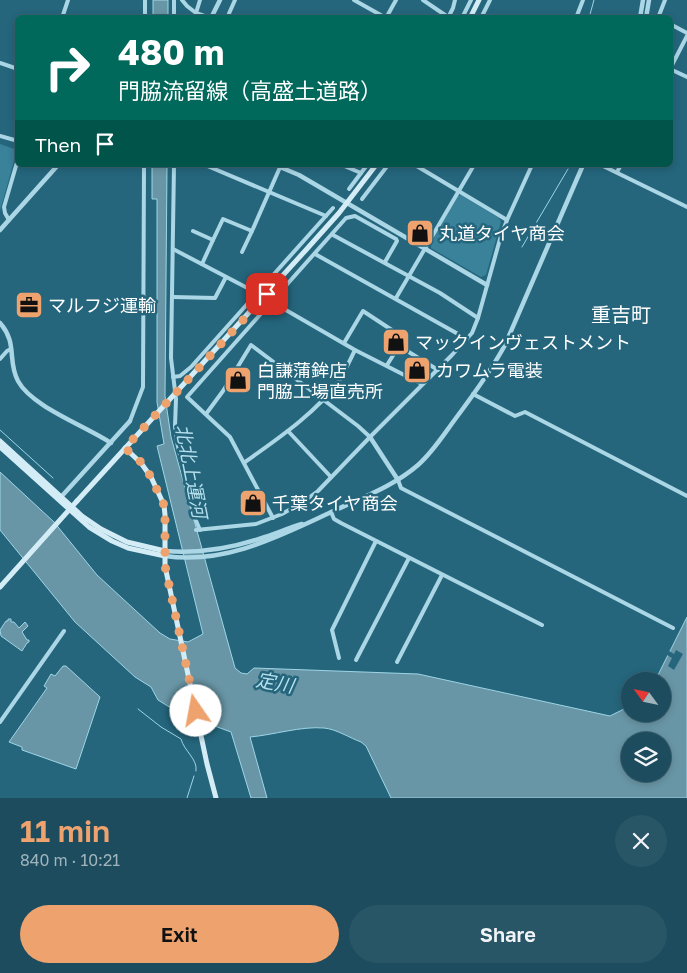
<!DOCTYPE html>
<meta charset="utf-8">
<style>
:root{--surface:#1c4c5e;--page:#295667;--text:#f1f3f6;--muted:#a0b4bc;--line:#3a6373;--accent:#eea36f}
body{margin:0;font-family:"Golos Text","Noto Sans JP",sans-serif;background:var(--page);color:var(--text);height:100vh;display:flex;flex-direction:column;font-size:19px;white-space:nowrap}
*{box-sizing:border-box;margin:0}
p{font-size:16px;color:var(--muted)}
.icon{flex:none;width:28px;height:28px;fill:none;stroke:currentColor;stroke-width:2;stroke-linecap:round;stroke-linejoin:round}
.map{position:relative;height:798px;overflow:hidden}
.panel{display:flex;flex-direction:column;background:var(--surface);flex:1}
.panel>*{flex:none}
.hud{position:absolute;left:15px;top:15px;width:658px;height:152px;border-radius:8px;box-shadow:0 2px 8px #0003,0 0 0 1px var(--line);background:#00695c;color:#fff;overflow:hidden}
.needle{width:32px;rotate:303deg}
.tools{position:absolute;left:621px;top:672px;display:grid;gap:10px}
.tools a{display:grid;place-items:center;width:50px;height:50px;border-radius:50%;background:var(--surface);box-shadow:0 2px 8px #0003,0 0 0 1px var(--line);font-size:25px}
.pin{position:absolute;display:grid;place-items:center;width:42px;height:42px;color:#fff;margin:-21px;border-radius:10px;box-shadow:0 2px 8px #0006}
.me{position:absolute;width:55px;margin:-28px;rotate:348deg;stroke-linejoin:round;filter:drop-shadow(0 0 4px #0008)}
.turn{display:flex;align-items:center;gap:18px;height:105px;padding:0 20px;font-size:22px}
.turn .icon{width:65px;height:65px;stroke-width:2.5}
.turn b{display:block;font-size:35px;line-height:42px}
.then{display:flex;align-items:center;height:48px;padding:0 20px;background:#0003;gap:10px;font-size:19px}
.round{display:grid;place-items:center;flex:none;width:52px;height:52px;border-radius:26px;background:var(--page)}
.headline{display:flex;align-items:center;justify-content:space-between;height:85px;padding:0 20px}
h1{font-size:30px;font-weight:600;line-height:38px;color:var(--accent)}
.button{display:flex;gap:10px;margin-top:auto;padding:10px 20px}
.button a{flex:1;height:58px;border-radius:30px;background:var(--accent);color:#111;font-size:20px;font-weight:600;line-height:58px;text-align:center}
.button a+a{background:var(--page);color:var(--text)}
.map>svg:first-child{display:block}
</style>
<div class="map">
<svg width="687" height="798" viewBox="0 0 687 798">
<rect width="100%" height="100%" fill="#25667d"/>
<g fill="#39829a">
<polygon points="0,144 17,150 0,211"/>
<polygon points="461,195 499,218 501,222 486,275 481,277 431,248 431,243 458,196"/>
</g>
<g fill="#6996a6" stroke="#9ed5e6" fill-rule="evenodd">
<rect x="153" y="0" width="15" height="17"/>
<path d="M152 165H167L165 396 171 437 235 668 241 673 247 674 254 668 418 674 610 716 630 706V714H662V681H655L687 617V798H391L366 746 361 742C350 738 336 729 324 728 301 726 273 735 250 737L267 798H251L231 732 179 713 158 700 151 687 135 677 75 622 0 530V472L54 522 97 575 160 633 170 639 188 642 203 634 157 446 164 444 157 402V199H152ZM630 741H662V774H630Z"/>
<polygon points="8,619 11,619 11,622 14,622 19,628 25,622 28,626 22,632 27,640 29,640 29,642 27,643 22,651 1,636 0,630 6,621 8,621"/>
<polygon points="63,666 66,666 100,697 76,769 22,750 22,747 9,742 47,688 44,686 51,674 55,676"/>
</g>
<polygon fill="#25667d" points="676,650 683,654 674,670 668,666 672,658 667,655 669,651 674,654"/>
<g fill="none" stroke-linecap="round" stroke-linejoin="round">
<g stroke="#9ed5e6" stroke-width="1">
<polyline points="589,18 594,0"/>
<polyline points="522,247 568,169"/>
<polyline points="0,430 53,478"/>
<path d="M138 709 161 727 181 739C184 751 198 759 196 771"/>
<polyline points="187,798 194,776"/>
</g>
<g stroke="#aad6e5" stroke-width="4">
<polyline points="182,0 187,6 196,13"/>
<polyline points="200,0 196,13 210,18"/>
<polyline points="354,0 386,18"/>
<polyline points="423,0 448,17"/>
<polyline points="62,18 68,0"/>
<polyline points="145,18 145,0"/>
<polyline points="174,18 174,0"/>
<polyline points="227,18 235,0"/>
<polyline points="386,18 396,0"/>
<polyline points="448,18 453,8 455,0"/>
<polyline points="462,18 471,0"/>
<polyline points="481,18 490,0"/>
<polyline points="576,18 583,0"/>
<polyline points="658,18 665,0"/>
<polyline points="670,24 687,33"/>
<polyline points="0,63 18,69"/>
<polyline points="670,69 687,36"/>
<polyline points="670,69 687,77"/>
<polyline points="0,136 18,141"/>
<polyline points="174,165 171,358 176,399 175,426 177,442 194,516 200,530"/>
<polyline points="205,165 326,216"/>
<polyline points="342,165 361,173"/>
<polyline points="415,165 507,220"/>
<polyline points="601,165 687,207"/>
<polyline points="617,172 621,165"/>
<polyline points="349,189 367,165"/>
<polyline points="362,199 388,165"/>
<polyline points="9,220 5,213 4,207 18,159"/>
<polyline points="193,231 213,240 202,264"/>
<polyline points="252,231 281,165"/>
<polyline points="333,235 440,293 478,318"/>
<polyline points="213,240 223,219 252,231 242,252"/>
<polyline points="173,249 257,293"/>
<polyline points="315,254 467,339"/>
<polyline points="173,297 215,298 226,277"/>
<polyline points="396,298 474,165"/>
<polyline points="272,302 355,350 422,384"/>
<polyline points="344,343 363,311 404,338 399,346 438,370"/>
<polyline points="0,359 7,351 11,349"/>
<polyline points="387,365 399,346"/>
<polyline points="173,377 180,376 191,367 333,208"/>
<polyline points="473,394 515,416 525,412 687,496"/>
<polyline points="206,414 223,391 251,345 358,426 370,437"/>
<polyline points="130,421 143,387 144,165"/>
<polyline points="288,431 331,477"/>
<path d="M245 462C276 440 316 413 339 381 345 371 350 360 355 350"/>
<polyline points="398,480 401,488 673,628"/>
<polyline points="331,512 334,519 341,523 542,625"/>
<polyline points="273,518 230,437 187,397 346,218 355,216 396,239 397,241 385,262"/>
<polyline points="196,530 256,524 282,514 303,502 318,491 370,437 452,355 472,333 478,318 500,239 507,220 532,165"/>
<polyline points="339,658 332,630 376,541"/>
<polyline points="356,660 409,558"/>
<polyline points="397,662 442,575"/>
<polyline points="0,722 64,631"/>
</g>
<g stroke="#aad6e5" stroke-width="4.5">
<polyline points="211,18 220,0"/>
<polyline points="640,18 643,0"/>
<polyline points="646,18 649,0"/>
<polyline points="280,167 299,175 487,285"/>
<polyline points="0,230 58,165"/>
<path d="M0 323C18 343 7 361 18 381 32 407 86 426 111 443"/>
<polyline points="370,437 398,480"/>
<polyline points="61,497 130,421"/>
<path d="M165 551C199 554 233 548 265 537 277 533 289 528 302 524"/>
<path d="M165 556C228 565 283 534 338 509 366 496 395 485 418 465 433 452 444 434 456 418 474 394 491 371 505 345L583 165"/>
</g>
<g stroke="#d3ecf5" stroke-width="5">
<polyline points="470,18 479,0"/>
<polyline points="0,441 82,516 101,529 127,542 165,551"/>
<polyline points="0,447 89,527 112,541 128,548 165,556"/>
<polyline points="125,448 141,463 151,477 164,505 165,515 165,566 207,764 216,798"/>
<polyline points="77,501 305,251 339,213 376,165"/>
</g>
<polyline stroke="#d3ecf5" stroke-width="5" points="0,587 77,501"/>
</g>
<g fill="none" stroke-linecap="round" stroke-linejoin="round">
<polyline stroke="#eea36f" stroke-width="9" stroke-dasharray="0 16.2" points="196,711 165,566 165,515 164,505 151,477 142,463 125,448 267,294"/>
</g>
<defs>
<g id="shop-square" transform="scale(1.4375)"><rect x="-9" y="-9" width="18" height="18" rx="4" fill="#eea36f" stroke="#25667d"/><path d="M-5-2.5h2.3a2.7 3.5 0 0 1 5.4 0H5L5.5 6h-11ZM-1.5-2.5h3a1.5 2.3 0 0 0-3 0Z" fill="#111"/></g>
<g id="office-square" transform="scale(1.4375)"><rect x="-9" y="-9" width="18" height="18" rx="4" fill="#eea36f" stroke="#25667d"/><path d="M-6-3h4V-5.5h4V-3h4V5H-6ZM-1-4.5V-3h2v-1.5ZM-6 0V1H6V0Z" fill="#111"/></g>
</defs>
<g fill-rule="evenodd">
<use href="#shop-square" x="420" y="233"/>
<use href="#office-square" x="29" y="305"/>
<use href="#shop-square" x="396" y="342"/>
<use href="#shop-square" x="417" y="370"/>
<use href="#shop-square" x="238" y="380"/>
<use href="#shop-square" x="253" y="503"/>
</g>
<g text-anchor="middle" dominant-baseline="central" stroke-width="5" stroke-linejoin="round" paint-order="stroke">
<g font-size="18" fill="#fff" stroke="#25667d" text-anchor="start">
<text x="439" y="233">丸道タイヤ商会</text>
<text x="48" y="305">マルフジ運輸</text>
<text x="415" y="342">マックインヴェストメント</text>
<text x="257" y="370">白謙蒲鉾店<tspan x="257" dy="21">門脇工場直売所</tspan></text>
<text x="436" y="370">カワムラ電装</text>
<text x="272" y="503">千葉タイヤ商会</text>
</g>
<g font-size="19" font-style="italic" fill="#b5dfed" stroke="#25667d">
<text transform="translate(192 471) rotate(79)">北北上運河</text>
<text transform="translate(275 682) rotate(10)">定川</text>
</g>
<g font-size="20" fill="#fff" stroke="#25667d">
<text x="621" y="314">重吉町</text>
</g>
</g>
</svg>
<div class="tools">
<a><svg class="needle" viewBox="-14 -14 28 28"><path d="M0-13l5 13h-10z" fill="#e53935"/><path d="M0 13l5-13h-10z" fill="#a0b4bc"/></svg></a>
<a><svg class="icon" aria-label="layers" viewBox="0 0 24 24"><path d="M12 4l9 5-9 5-9-5zM3 14l9 5 9-5"/></svg></a>
</div>
<div class="pin" style="left:267px;top:294px;background:#d93025"><svg class="icon" aria-label="arrive" viewBox="0 0 24 24"><path d="M6 21V4h12l-3 4 3 4H6"/></svg></div>
<svg class="me" style="left:196px;top:711px" viewBox="-20 -20 40 40"><circle r="19" fill="#fff"/><path d="M0-13L10 11 0 6-10 11z" fill="#eea36f"/></svg>
<div class="hud">
<div class="turn"><svg class="icon" aria-label="right" viewBox="0 0 24 24"><path d="M7 20v-9h11M14 6l5 5-5 5"/></svg><div><b>480 m</b>門脇流留線（高盛土道路）</div></div>
<div class="then">Then<svg class="icon" aria-label="arrive" viewBox="0 0 24 24"><path d="M6 21V4h12l-3 4 3 4H6"/></svg></div>
</div>
</div>
<section class="panel">
<div class="headline"><div><h1>11 min</h1><p>840 m · 10:21</p></div><a class="round"><svg class="icon" aria-label="close" viewBox="0 0 24 24"><path d="M6 6l12 12M18 6L6 18"/></svg></a></div>
<div class="button"><a>Exit</a><a>Share</a></div>
</section>
